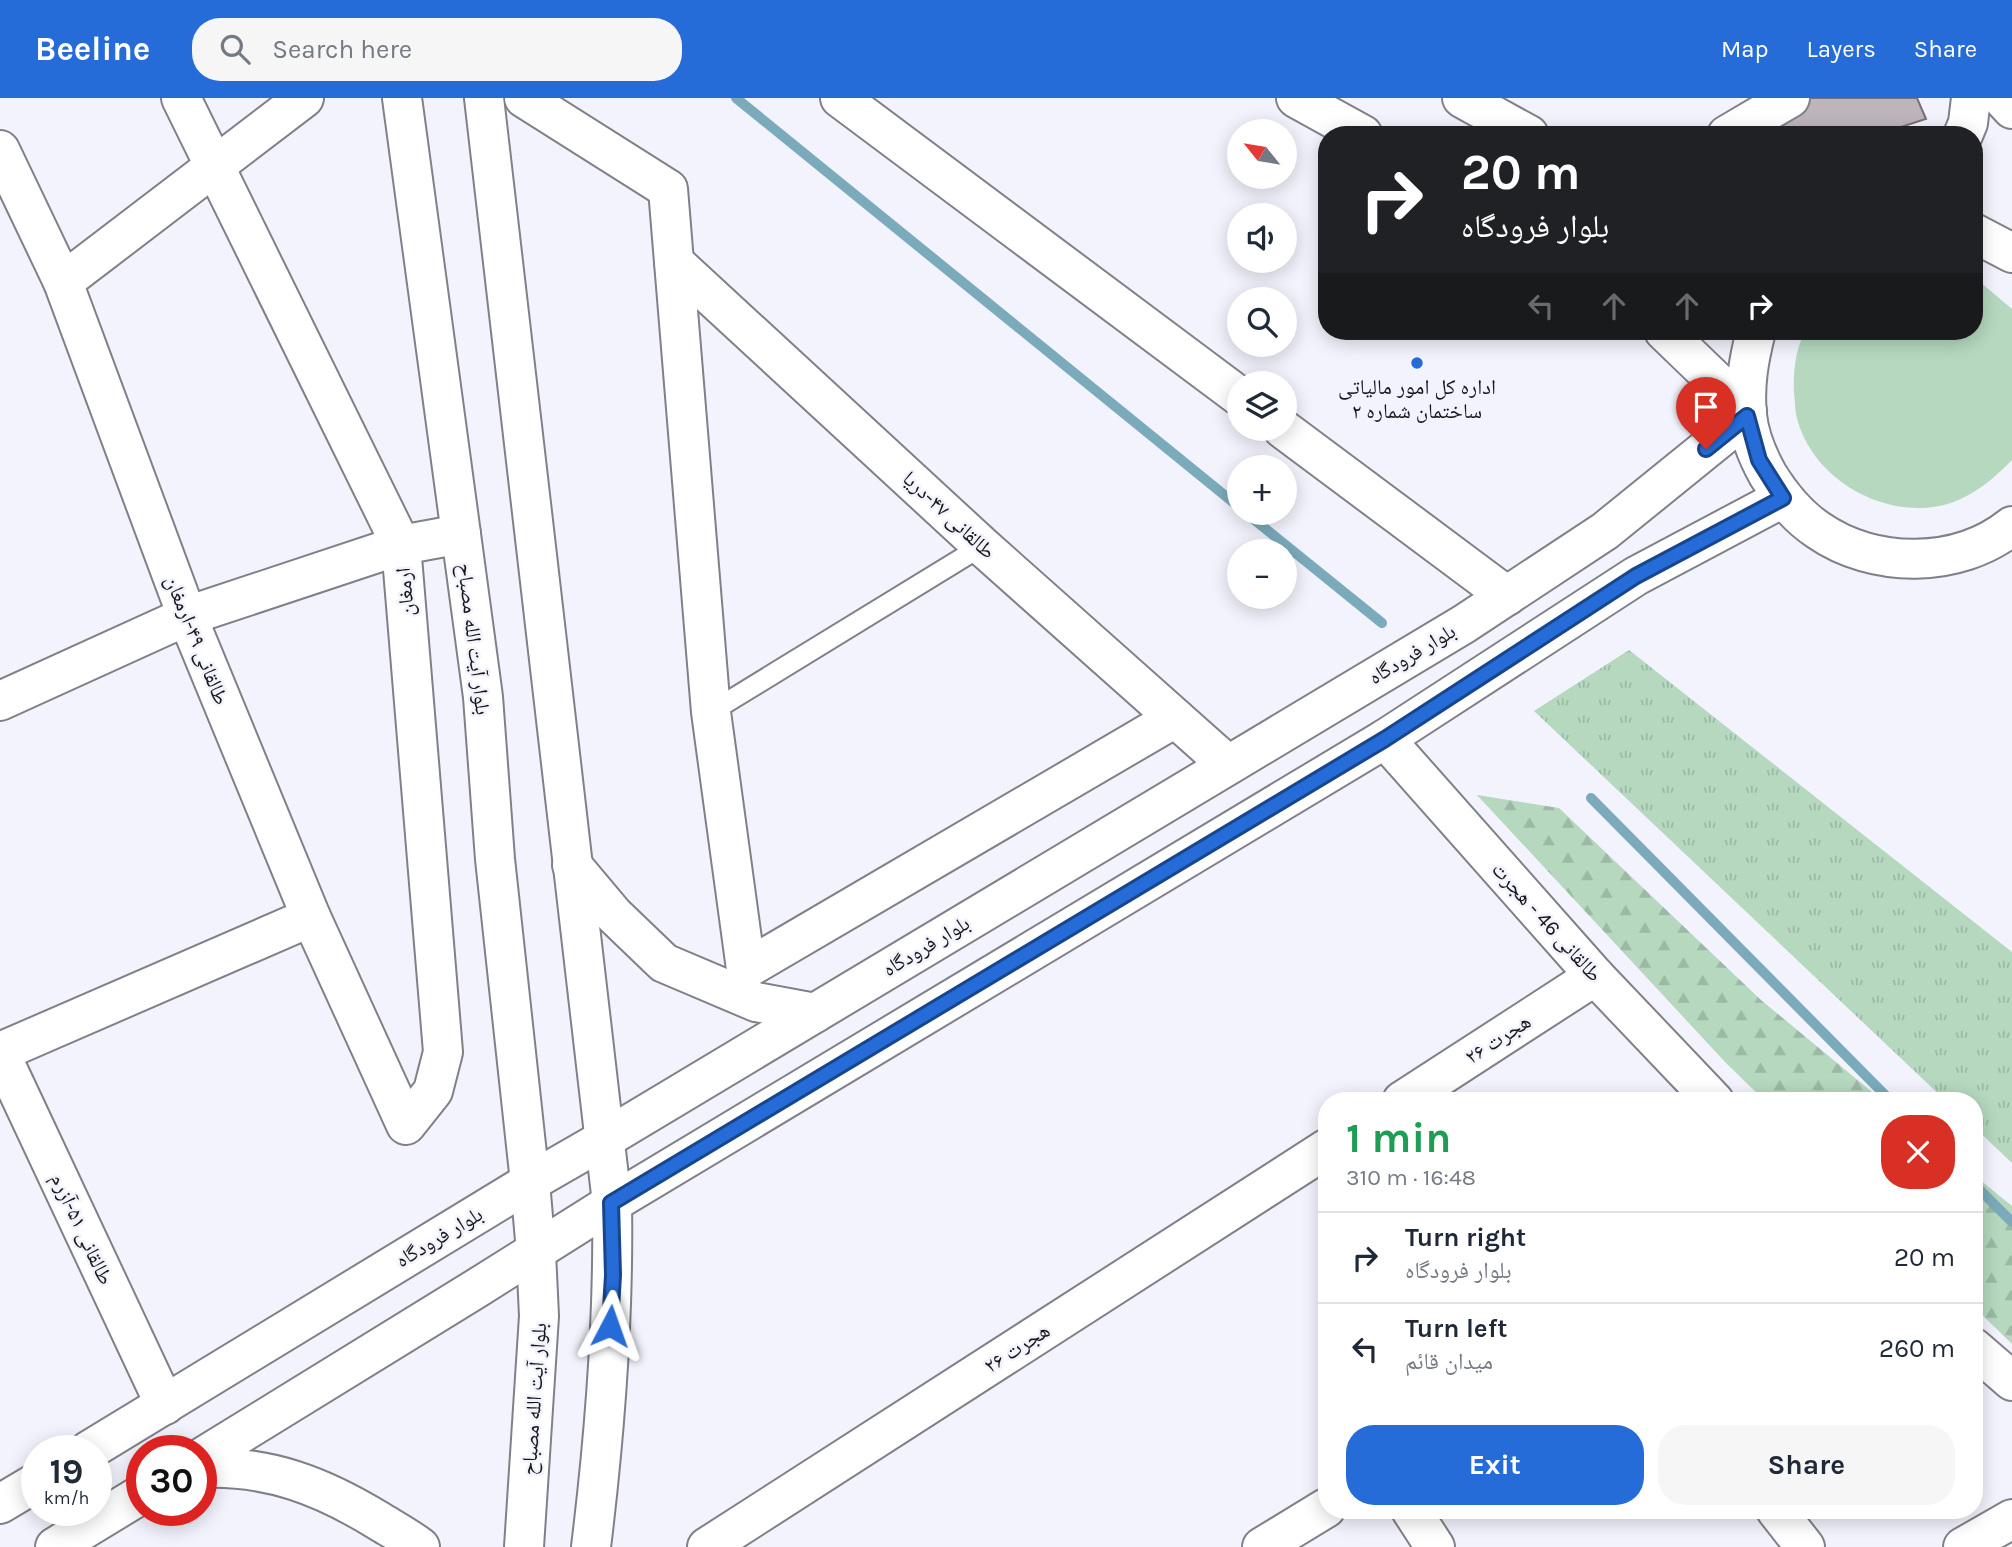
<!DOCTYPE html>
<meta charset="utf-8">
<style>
:root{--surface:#fff;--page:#f6f6f7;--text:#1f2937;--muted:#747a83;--line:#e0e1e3;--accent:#256cd8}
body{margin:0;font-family:Karla,"Noto Naskh Arabic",sans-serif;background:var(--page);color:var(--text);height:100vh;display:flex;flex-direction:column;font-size:26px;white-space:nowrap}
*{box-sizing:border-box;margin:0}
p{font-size:23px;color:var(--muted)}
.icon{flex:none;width:38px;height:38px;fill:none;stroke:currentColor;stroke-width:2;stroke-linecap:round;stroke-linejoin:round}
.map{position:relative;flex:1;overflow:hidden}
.side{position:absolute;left:1318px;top:994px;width:665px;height:427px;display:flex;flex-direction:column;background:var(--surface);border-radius:28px;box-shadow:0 4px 18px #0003}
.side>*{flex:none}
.hud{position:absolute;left:1318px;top:28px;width:665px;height:214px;border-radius:28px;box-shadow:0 4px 18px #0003;background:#202124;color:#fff;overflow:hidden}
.needle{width:46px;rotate:300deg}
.buttons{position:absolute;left:1227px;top:21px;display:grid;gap:14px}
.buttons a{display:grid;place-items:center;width:70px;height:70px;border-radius:50%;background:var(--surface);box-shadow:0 4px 18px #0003;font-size:35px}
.speed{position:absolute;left:21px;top:1337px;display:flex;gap:14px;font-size:35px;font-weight:700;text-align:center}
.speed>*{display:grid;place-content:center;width:91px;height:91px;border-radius:50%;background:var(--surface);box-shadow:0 4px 18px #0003;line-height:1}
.speed small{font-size:18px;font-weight:400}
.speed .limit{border:10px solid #d22;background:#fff;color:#111}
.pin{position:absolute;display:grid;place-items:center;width:60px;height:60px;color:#fff;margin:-72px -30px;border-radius:50% 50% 50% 0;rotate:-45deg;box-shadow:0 0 7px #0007}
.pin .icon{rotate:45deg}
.me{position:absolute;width:77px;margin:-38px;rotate:4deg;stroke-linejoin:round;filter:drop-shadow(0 0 5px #0008)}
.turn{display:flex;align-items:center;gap:24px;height:147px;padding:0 28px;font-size:32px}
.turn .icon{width:91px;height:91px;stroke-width:2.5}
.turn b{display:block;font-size:49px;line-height:60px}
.lanes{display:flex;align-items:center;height:66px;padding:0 28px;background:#0003;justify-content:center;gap:35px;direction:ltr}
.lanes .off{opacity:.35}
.round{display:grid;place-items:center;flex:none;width:74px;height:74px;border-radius:28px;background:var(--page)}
.headline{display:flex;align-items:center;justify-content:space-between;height:119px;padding:0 28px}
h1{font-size:42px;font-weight:700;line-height:52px;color:#1e9e55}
.primary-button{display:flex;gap:14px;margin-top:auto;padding:14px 28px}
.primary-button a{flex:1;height:80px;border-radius:28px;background:var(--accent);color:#fff;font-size:28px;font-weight:700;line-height:80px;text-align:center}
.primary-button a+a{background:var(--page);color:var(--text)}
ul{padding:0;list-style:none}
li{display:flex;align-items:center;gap:21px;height:91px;padding:0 28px;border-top:2px solid var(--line)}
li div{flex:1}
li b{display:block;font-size:26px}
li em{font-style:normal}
header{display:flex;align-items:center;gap:42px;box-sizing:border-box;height:98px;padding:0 35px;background:var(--accent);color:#fff}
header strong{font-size:33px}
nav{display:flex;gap:38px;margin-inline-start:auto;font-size:24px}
.search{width:490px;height:63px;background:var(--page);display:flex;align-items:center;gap:18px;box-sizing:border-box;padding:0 24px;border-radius:28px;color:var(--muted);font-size:26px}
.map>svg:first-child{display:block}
</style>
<header>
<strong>Beeline</strong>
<div class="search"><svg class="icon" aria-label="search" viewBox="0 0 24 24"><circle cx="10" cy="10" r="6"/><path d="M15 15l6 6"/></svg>Search here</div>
<nav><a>Map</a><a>Layers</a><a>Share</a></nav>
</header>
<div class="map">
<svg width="2012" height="1449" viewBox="0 0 2012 1449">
<defs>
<pattern id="forest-firs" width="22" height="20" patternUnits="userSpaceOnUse" patternTransform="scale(1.75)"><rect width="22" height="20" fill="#b5d8bf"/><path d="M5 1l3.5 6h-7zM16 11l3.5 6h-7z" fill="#9bb9a4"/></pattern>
<pattern id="park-tufts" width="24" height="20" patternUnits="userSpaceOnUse" patternTransform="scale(1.75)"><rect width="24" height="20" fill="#b5d8bf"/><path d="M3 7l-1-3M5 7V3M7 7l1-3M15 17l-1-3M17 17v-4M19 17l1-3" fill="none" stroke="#9bb9a4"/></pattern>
</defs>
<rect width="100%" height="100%" fill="#f3f3fd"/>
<path fill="#b5d8bf" d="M1974 179 2012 211V362C1994 380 1976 396 1951 405 1888 425 1810 382 1796 316 1795 310 1795 302 1794 295 1793 275 1795 250 1806 233H1974Z"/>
<g fill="url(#forest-firs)">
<polygon points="1477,697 1559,710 1761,902 1883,1003 1765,1003 1726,965"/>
<polygon points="1974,1077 2012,1108 2012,1246 1974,1209"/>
</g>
<polygon fill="url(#park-tufts)" points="1629,552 2012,854 2012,1065 1974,1029 1974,1003 1946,1003 1534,613"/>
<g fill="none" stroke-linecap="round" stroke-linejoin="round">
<g stroke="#7babbb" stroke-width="10">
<polyline points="736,0 1239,409"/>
<polyline points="1246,415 1382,525"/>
<polyline points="1591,700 1891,1003"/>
<polyline points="1974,1086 2012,1124"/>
</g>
</g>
<polygon fill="#beb5bc" stroke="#787076" stroke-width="2" points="1802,0 1917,0 1926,21 1876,37 1745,37"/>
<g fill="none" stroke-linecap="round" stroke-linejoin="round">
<g stroke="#808089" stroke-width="23">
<polyline id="lane" points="711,614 982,448"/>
</g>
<g stroke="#808089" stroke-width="42">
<g id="street">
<polyline points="524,0 668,91 711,614 746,871 1175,620"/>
<polyline points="840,0 1239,298"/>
<polyline points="1727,37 1790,0"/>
<polyline points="0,52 63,184 187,518 311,819 406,1027 433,993 443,954 401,447 181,0"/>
<polyline points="674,164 982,448 1228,667"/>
<polyline points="63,184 304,0"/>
<polyline points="1283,331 1507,498"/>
<polyline points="0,603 187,518 401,447 461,436"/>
<polyline points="1385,641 1595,878 1714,1003"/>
<polyline points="0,954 311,819"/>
<polyline points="0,955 165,1307"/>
<polyline points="1402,1003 1595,878"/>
<polyline points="1974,1250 2012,1283"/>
<polyline points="1411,1412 1435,1449"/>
<polyline points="1776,1412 1805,1449"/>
<polyline points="524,1449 539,1218 536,1154"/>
<path d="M591 1449C605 1335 614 1220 612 1105"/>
<polyline points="707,1449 1326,1051"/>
<polyline points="1262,1449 1326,1410"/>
<polyline points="1963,1449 2012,1421"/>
</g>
</g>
<g stroke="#808089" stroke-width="42">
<g id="secondary">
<polyline points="402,0 483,599 495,761 530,1084 536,1154"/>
<polyline points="484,0 612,1105"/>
<polyline points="1296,0 1363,37"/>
<polyline points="1462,0 1529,37"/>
<polyline points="2002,0 2012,11"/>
<polyline points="1963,37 1968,25 1971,0"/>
<polyline points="1974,135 2012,155"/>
<polyline points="1664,233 1747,313"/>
<path d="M1756 233C1749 261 1744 287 1747 317 1749 337 1758 359 1768 377 1781 398 1797 418 1818 432 1874 471 1958 471 2012 428"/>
<polyline points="572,767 614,817 664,865 756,904 815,915"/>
<polyline points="88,1353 530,1084 603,1042 1464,526 1605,433 1747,318"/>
<polyline points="201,1360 477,1190 612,1105 1385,641 1636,478 1783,400"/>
<path d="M201 1370C268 1367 322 1388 379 1423 392 1431 407 1439 420 1449"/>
<polyline points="0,1406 37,1384"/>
<polyline points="55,1449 142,1396"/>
</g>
</g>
<use href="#lane" stroke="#fff" stroke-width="19"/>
<use href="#street" stroke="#fff" stroke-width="38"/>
<use href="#secondary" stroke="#fff" stroke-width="38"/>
</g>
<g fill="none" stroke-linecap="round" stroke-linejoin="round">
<g stroke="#18468c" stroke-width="18">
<polyline id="route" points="610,1228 613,1177 611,1105 1385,641 1636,478 1783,400 1759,362 1747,318 1706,351"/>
</g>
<use href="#route" stroke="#256cd8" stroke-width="12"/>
</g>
<circle fill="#256cd8" stroke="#f3f3fd" stroke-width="2.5" cx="1417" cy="265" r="7"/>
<g text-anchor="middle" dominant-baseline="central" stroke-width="5" stroke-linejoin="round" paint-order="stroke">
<g font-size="21" fill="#17171b" stroke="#f3f3fd">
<text x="1417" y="289">اداره کل امور مالیاتی<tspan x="1417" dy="24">ساختمان شماره ۲</tspan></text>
</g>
<g font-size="21" fill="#17171b" stroke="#f3f3fd">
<text transform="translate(949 417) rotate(43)">طالقانی ۴۷-دریا</text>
<text transform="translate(405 494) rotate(-95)">ارمغان</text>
<text transform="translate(474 541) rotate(83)">بلوار آیت الله مصباح</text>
<text transform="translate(197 542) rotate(68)">طالقانی ۴۹-ارمغان</text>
<text transform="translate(1412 556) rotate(-31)">بلوار فرودگاه</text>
<text transform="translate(1547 824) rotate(48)">طالقانی 46 - هجرت</text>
<text transform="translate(926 848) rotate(-31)">بلوار فرودگاه</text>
<text transform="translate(1498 941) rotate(-33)">هجرت ۲۶</text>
<text transform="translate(82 1131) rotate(65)">طالقانی ۵۱-آزرم</text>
<text transform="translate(439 1139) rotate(-31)">بلوار فرودگاه</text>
<text transform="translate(1017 1250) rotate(-33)">هجرت ۲۶</text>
<text transform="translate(534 1301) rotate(-86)">بلوار آیت الله مصباح</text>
</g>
</g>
</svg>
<div class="buttons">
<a><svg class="needle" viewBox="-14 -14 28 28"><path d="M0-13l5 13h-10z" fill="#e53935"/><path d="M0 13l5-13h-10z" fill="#747a83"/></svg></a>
<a><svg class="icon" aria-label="sound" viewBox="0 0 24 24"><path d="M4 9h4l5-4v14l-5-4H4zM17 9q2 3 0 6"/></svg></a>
<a><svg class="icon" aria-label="search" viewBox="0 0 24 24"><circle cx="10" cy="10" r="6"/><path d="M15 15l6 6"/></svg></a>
<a><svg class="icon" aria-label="layers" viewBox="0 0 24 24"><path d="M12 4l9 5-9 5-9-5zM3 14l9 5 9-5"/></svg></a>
<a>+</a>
<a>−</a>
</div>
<div class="speed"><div>19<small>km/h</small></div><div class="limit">30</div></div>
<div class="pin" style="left:1706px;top:351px;background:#d93025"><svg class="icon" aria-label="arrive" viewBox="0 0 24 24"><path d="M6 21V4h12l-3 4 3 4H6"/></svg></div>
<svg class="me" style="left:610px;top:1228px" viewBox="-20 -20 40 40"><path d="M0-17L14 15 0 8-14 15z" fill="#256cd8" stroke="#fff" stroke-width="4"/></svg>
<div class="hud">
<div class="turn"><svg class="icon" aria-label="right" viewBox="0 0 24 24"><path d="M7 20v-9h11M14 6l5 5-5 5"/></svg><div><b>20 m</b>بلوار فرودگاه</div></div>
<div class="lanes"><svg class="icon off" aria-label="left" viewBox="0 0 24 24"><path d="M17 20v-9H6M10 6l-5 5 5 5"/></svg><svg class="icon off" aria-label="ahead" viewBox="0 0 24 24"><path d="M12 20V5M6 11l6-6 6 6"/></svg><svg class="icon off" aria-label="ahead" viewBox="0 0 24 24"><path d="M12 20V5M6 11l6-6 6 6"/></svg><svg class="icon" aria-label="right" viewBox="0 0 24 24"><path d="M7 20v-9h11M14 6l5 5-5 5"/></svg></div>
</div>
<section class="side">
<div class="headline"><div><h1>1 min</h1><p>310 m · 16:48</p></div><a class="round" style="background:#d93025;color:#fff"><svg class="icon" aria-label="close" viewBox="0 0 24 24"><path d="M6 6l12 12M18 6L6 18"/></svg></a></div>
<ul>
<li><svg class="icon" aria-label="right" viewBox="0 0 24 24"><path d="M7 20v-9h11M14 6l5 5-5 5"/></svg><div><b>Turn right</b><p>بلوار فرودگاه</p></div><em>20 m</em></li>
<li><svg class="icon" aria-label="left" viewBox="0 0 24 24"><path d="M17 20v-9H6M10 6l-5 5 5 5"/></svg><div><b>Turn left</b><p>میدان قائم</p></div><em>260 m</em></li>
</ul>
<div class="primary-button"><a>Exit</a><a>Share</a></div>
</section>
</div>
